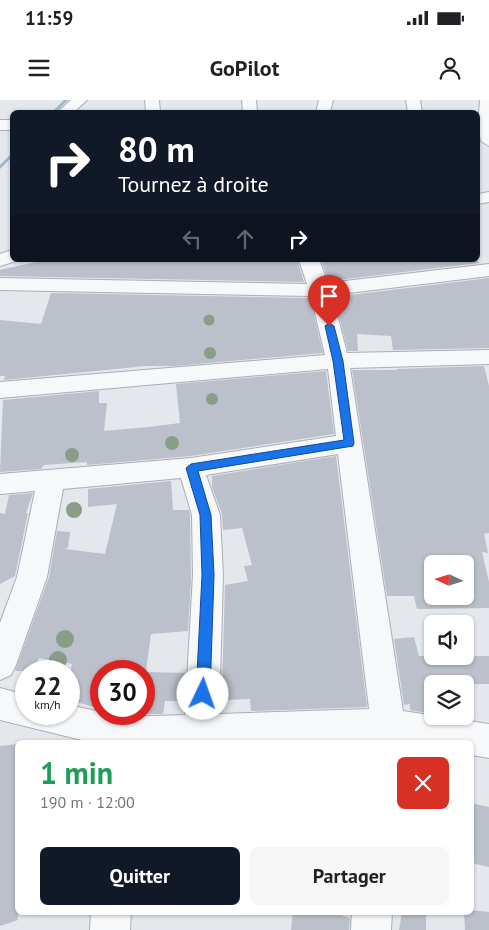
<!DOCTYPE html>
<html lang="fr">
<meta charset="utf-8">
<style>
:root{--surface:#fff;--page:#f6f6f6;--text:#202124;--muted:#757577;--accent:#111827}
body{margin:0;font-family:"PT Sans",sans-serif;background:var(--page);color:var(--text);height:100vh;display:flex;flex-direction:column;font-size:19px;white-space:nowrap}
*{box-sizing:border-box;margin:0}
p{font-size:16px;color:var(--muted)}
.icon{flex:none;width:28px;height:28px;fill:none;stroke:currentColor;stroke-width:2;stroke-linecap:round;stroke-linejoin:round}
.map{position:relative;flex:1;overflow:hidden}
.details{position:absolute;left:15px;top:640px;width:459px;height:175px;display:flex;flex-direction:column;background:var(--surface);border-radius:8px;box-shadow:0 1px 4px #0004}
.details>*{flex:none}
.hud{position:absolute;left:10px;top:10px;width:470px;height:152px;border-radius:8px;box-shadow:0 1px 4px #0004;background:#111827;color:#fff;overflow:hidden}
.needle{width:32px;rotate:274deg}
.tools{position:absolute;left:424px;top:455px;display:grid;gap:10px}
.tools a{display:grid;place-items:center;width:50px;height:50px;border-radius:8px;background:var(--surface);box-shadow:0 1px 4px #0004;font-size:25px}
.speed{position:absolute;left:15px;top:560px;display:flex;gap:10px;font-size:25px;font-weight:700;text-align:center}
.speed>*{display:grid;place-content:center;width:65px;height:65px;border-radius:50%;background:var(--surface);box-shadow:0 1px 4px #0004;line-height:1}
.speed small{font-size:12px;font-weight:400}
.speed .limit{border:8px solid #d22;background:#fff;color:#111}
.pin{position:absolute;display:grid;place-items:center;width:42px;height:42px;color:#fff;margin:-51px -21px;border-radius:50% 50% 50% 0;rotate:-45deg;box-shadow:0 0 5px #0007}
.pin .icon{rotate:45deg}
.me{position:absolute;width:55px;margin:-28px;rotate:3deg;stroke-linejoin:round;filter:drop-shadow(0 0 4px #0008)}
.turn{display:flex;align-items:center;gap:18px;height:105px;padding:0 25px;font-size:22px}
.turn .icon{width:65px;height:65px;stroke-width:2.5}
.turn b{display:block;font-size:35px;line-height:42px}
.lanes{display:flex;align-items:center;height:48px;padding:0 25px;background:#0003;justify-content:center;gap:25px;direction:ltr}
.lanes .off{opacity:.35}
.round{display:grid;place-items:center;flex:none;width:52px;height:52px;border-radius:8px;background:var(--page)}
.summary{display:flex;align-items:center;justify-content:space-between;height:85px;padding:0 25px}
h1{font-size:30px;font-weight:700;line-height:38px;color:#1e9e55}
.action{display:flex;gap:10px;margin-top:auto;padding:10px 25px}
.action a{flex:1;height:58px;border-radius:8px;background:var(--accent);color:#fff;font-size:20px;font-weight:700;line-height:58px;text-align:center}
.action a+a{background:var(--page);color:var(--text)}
.status{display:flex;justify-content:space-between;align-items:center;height:35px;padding:0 25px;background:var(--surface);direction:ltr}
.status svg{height:14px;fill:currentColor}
header{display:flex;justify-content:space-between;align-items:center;height:65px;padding:0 25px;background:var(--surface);font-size:22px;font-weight:700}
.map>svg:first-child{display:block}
</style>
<div class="status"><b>11:59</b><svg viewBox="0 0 49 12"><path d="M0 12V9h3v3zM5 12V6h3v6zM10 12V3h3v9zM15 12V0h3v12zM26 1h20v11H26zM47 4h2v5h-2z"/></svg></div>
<header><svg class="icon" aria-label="menu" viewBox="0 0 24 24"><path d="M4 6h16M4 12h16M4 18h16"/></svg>GoPilot<svg class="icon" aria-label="person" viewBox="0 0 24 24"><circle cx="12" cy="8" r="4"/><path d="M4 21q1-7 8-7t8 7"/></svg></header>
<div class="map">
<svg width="489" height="830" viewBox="0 0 489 830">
<rect width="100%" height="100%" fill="#e4e7ec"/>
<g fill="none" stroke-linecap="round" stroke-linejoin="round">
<g fill="#9fb4cc" fill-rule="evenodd">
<polygon points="64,0 68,0 56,12 52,12"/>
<polygon points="11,54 12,54 12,57 0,69 0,65"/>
</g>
</g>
<g fill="#bbc0ca" fill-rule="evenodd">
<polygon points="45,160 263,160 298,162 304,182 0,176 0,170"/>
<polygon points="321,160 477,160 479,163 329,181"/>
<polygon points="489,178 489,248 393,250 391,236 357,234 358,251 348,251 334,197"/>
<polygon points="51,193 310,198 323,253 174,266 146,266 4,280 5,276 0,276 0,220 41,224"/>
<path d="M484 266 489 286V433L484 434 488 453 482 452 489 482V508L417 509 414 496H387L352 270H397V269ZM432 464H465V496H432Z"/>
<polygon points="326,271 334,334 191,356 87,365 87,362 44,365 41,369 0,372 3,300 99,291 99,303 107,303 104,331 148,327 180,323 176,284"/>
<polygon points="336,356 367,607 251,611 250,599 225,600 225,587 222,587 225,485 248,481 244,466 252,465 242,428 223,430 222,414 212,387 212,376"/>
<polygon points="171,381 173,410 189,410 190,415 191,481 188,531 151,534 146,571 101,571 101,609 69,600 69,579 72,564 39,558 34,571 15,571 49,477 57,431 70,432 68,448 65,449 105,454 117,404 88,407 88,389"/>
<polygon points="33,393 26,413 28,413 15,476 0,484 0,413 5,414 9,395"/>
<polygon points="414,537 419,556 489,556 489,584 432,584 432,614 410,610 410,604 404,605 394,539"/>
<polygon points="144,572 186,573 184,601 165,601 163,614 144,614"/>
<polygon points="18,644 18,820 0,826 0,646"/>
<polygon points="471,703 489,707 489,767 471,763"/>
<polygon points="471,810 489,812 489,830 465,830 464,812 471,812"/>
<polygon points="293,812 331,812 350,818 349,830 291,830"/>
<polygon points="402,812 426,812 426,830 399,830"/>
</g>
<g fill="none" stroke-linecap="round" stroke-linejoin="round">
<g stroke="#a9aeb7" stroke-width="2">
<g id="minor">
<polygon points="71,0 87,0 74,12 58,12"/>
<polygon points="145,0 159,0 160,12 146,12"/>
<polygon points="242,0 256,0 257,12 243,12"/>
<polygon points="319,0 333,0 330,12 316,12"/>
<polygon points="406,0 420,0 422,12 408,12"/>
<polygon points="480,0 489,0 489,46 481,41 478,26"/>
<rect x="0" y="20" width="12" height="10"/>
<polygon points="489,92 489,102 478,104 478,94"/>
<polygon points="12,150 12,160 19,160 0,166 0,154"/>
<path d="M299 160H319L328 183 489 164V176L332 195 347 253 489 250V264L350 268 403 611 489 624V658L471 655V642H90L0 620V588L26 595V614H69V605L123 617 185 615 193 475 192 415 181 378 63 389 47 477 16 565 11 575 0 580V523L17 477 35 391 0 394V374L191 358 336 336 328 269 0 298V282L325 255 311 196 0 190V178L307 184ZM338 354 369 609 219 614 223 475 220 415 206 375Z"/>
<polygon points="91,812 131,812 130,830 90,830"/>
<polygon points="352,812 392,812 391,830 351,830"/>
</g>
</g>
<use href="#minor" fill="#f7f8fa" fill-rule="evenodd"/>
</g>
<g fill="#899d89">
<circle cx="209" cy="220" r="5.5"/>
<circle cx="210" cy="253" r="6"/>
<circle cx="212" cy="299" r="6"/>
<circle cx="172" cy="343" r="7"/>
<circle cx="72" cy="355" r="7"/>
<circle cx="74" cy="410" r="8"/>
<circle cx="65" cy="539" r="9"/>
<circle cx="58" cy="560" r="9"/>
</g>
<polygon fill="#1a73e8" stroke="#114b97" points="329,223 334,226 343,261 354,343 353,346 198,371 211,415 214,475 210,594 208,598 203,600 198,598 196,594 202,475 200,415 186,368 191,364 344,340 333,261 325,226"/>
</svg>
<div class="tools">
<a><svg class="needle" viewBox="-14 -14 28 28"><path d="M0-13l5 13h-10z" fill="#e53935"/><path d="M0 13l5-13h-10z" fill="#757577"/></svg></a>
<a><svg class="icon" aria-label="sound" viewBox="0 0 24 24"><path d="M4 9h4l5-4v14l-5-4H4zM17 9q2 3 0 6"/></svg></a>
<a><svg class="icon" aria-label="layers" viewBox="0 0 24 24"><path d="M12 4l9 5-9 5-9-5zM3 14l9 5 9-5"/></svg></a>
</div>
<div class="speed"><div>22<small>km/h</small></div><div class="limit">30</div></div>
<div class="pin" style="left:329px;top:226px;background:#d93025"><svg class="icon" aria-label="arrive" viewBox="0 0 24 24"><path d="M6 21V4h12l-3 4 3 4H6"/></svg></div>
<svg class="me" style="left:203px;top:594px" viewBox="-20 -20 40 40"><circle r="19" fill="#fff"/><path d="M0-13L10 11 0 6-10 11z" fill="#1a73e8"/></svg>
<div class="hud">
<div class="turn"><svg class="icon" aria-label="right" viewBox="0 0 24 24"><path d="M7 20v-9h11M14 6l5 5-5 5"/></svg><div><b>80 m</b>Tournez à droite</div></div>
<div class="lanes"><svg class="icon off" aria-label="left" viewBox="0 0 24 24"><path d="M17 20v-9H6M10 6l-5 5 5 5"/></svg><svg class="icon off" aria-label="ahead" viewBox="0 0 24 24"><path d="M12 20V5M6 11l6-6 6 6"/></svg><svg class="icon" aria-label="right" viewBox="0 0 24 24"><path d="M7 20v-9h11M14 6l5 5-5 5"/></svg></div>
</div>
<section class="details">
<div class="summary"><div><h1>1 min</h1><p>190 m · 12:00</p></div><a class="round" style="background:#d93025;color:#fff"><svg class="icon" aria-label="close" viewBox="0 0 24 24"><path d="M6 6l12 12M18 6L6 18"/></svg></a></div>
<div class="action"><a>Quitter</a><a>Partager</a></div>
</section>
</div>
